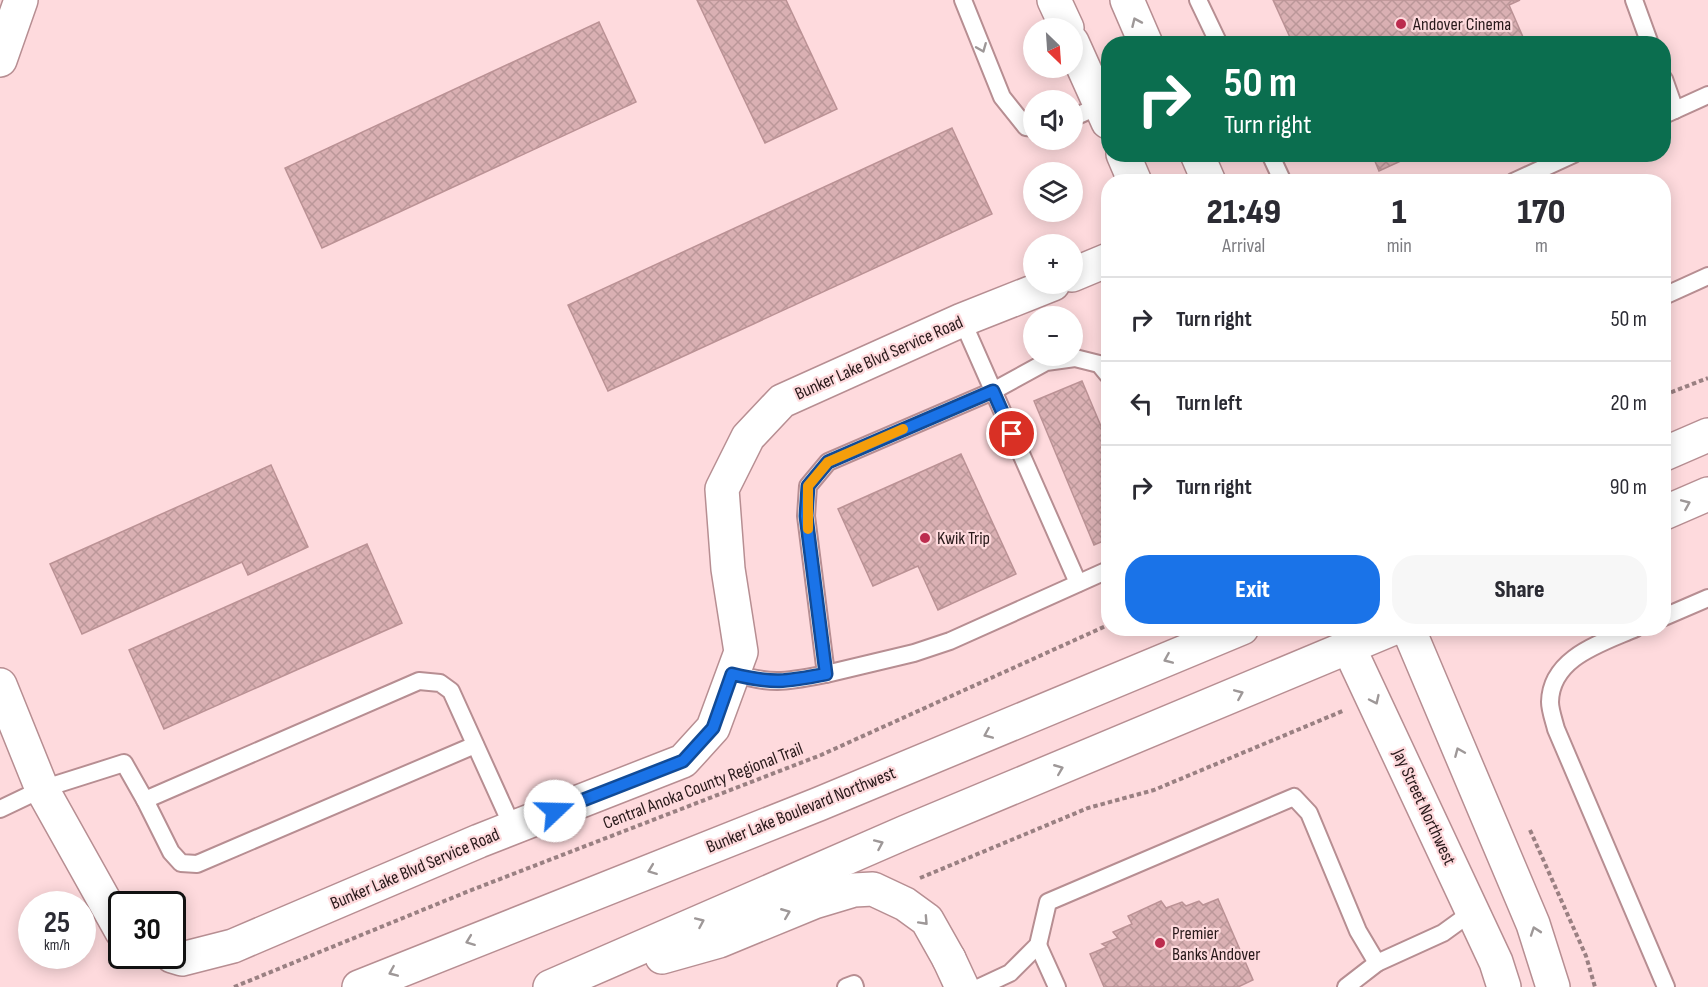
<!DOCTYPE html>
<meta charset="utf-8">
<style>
:root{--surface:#fff;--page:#f7f7f7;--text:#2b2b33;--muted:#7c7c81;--line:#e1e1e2;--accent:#1a73e8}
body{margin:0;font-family:"Sofia Sans Condensed",sans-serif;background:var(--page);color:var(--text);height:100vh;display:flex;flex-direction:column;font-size:22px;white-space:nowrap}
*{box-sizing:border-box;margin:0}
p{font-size:20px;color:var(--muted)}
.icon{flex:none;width:33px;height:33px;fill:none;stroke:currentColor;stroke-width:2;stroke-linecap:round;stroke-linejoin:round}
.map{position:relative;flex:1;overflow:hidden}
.side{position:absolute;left:1101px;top:174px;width:570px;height:462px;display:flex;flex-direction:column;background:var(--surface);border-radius:24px;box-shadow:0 3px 15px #0003}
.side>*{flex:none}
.guide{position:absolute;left:1101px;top:36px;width:570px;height:126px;border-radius:24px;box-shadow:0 3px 15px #0003;background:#0b6e4f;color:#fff;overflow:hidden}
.needle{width:39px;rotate:155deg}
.tools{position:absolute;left:1023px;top:18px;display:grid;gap:12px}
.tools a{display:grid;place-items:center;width:60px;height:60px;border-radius:50%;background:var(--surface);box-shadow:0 3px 15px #0003;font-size:30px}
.speed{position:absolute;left:18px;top:891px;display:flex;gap:12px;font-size:30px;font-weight:700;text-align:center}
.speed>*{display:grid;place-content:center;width:78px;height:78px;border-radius:50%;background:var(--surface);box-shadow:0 3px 15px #0003;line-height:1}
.speed small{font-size:15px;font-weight:400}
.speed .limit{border:3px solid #111;border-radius:9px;background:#fff;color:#111}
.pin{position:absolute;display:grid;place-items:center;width:51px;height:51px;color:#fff;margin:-26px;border:3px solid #fff;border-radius:50%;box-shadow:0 2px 6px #0007}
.me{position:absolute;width:66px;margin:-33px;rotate:69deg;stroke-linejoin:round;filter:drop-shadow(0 0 4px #0008)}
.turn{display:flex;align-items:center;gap:21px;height:126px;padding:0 24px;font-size:27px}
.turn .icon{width:78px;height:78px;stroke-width:2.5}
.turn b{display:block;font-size:42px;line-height:51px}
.eta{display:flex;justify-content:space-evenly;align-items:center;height:102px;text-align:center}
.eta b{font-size:36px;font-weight:800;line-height:42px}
.action{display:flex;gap:12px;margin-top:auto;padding:12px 24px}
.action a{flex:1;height:69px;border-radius:24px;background:var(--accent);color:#fff;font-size:24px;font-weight:800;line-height:69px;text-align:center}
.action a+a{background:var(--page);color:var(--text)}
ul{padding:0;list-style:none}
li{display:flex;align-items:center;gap:18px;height:84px;padding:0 24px;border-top:2px solid var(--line)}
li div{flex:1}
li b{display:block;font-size:22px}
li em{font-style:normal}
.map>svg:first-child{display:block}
</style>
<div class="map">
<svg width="1708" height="987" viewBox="0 0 1708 987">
<defs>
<pattern id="building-cross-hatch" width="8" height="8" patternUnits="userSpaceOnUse" patternTransform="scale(1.5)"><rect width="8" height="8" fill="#dab0b3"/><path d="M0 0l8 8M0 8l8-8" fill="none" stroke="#bb9799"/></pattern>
</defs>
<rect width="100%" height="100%" fill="#fedadd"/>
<g fill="url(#building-cross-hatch)" stroke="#bb9295" stroke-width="1.5">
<polygon points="697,0 786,0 837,109 765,143"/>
<polygon points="1273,0 1520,0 1509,5 1526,44 1293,44"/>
<polygon points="599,22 636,102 322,248 285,168"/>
<polygon points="952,128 992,214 608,391 568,305"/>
<polygon points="1372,154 1416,154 1379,171"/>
<polygon points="1082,381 1108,443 1108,539 1094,545 1034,401"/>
<polygon points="961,454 1016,574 938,610 918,566 873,586 838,509"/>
<polygon points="271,465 308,547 248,575 242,562 82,634 50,564"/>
<polygon points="367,544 402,623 164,729 129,650"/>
<polygon points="1218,899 1253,980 1238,987 1104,987 1090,954 1107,947 1102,944 1118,938 1113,932 1132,924 1128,916 1161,901 1166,908 1182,902 1186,906 1199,901 1203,905"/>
</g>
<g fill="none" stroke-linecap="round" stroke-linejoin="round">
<g stroke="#b78e92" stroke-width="20">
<g id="service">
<polyline points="963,0 1002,97 1026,127 1034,128"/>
<polyline points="1198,0 1219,44"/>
<polyline points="1634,0 1650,44"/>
<polyline points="1664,79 1675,110"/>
<polyline points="1664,115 1708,95"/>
<polyline points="1072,118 1101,105"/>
<polyline points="1270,154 1283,182"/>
<polyline points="1513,182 1574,154"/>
<polyline points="1664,296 1708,276"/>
<polyline points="962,320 1078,583"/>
<polyline points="1108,375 1099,364 1075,358 1046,362 993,391 828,462 808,486 806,516 826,674 914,653 950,641 1108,570"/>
<polyline points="1664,617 1708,598"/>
<path d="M1636 628C1602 643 1551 657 1550 702 1550 710 1554 721 1556 729L1666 987"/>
<path d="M732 673C773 685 785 682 826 674"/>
<polyline points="145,800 171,852 181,863 197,864 475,745"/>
<polyline points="0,809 42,789 124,763 145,800 419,681 440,683 451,691 513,828"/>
<polyline points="1038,945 1057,987"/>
<polyline points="846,987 854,984 855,987"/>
<polyline points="980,987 1010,973 1038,945 1048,902 1294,797 1309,813 1358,931 1377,963 1443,933 1472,912"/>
<polyline points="1346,987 1377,963"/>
</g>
</g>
<g stroke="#b78e92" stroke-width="36">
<g id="minor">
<polyline points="1054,0 1067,28"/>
<polyline points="1127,0 1146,44"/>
<polyline points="1072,42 1108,122"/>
<polyline points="0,60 21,0"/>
<polyline points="1123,154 1135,182"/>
<polyline points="1197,154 1209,182"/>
<polyline points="1072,275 1108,260"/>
<polyline points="0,685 42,789 122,932"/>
<polyline points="172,956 182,959 233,946 479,841 683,761 713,728 741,652 728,569 722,489 748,437 782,401 962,320 1053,284"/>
<polyline points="949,959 962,987"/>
</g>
</g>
<g stroke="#b78e92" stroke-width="36">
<g id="tertiary">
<polyline points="1408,628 1533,924 1553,987"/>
<polyline points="1349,648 1496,962 1504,987"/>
</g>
</g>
<g stroke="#b78e92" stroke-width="36">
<g id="secondary">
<polyline points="1664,454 1708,435"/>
<polyline points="1664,513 1708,494"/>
<polyline points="662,957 719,941 814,902 854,890 873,889 905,904 927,920 949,959"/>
<polyline points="359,987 819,804 1242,628"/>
<polyline points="550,987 906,832 1394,628"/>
</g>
</g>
<g stroke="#9a8082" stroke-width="4" stroke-dasharray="4.5 3" stroke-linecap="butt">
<polyline points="1664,395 1708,378"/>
<polyline points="1530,830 1586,956 1595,987"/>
<polyline points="920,878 1088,808 1154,790 1345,710"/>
<polyline points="234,987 469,891 821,755 1108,625"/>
</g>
<use href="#service" stroke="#fff" stroke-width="16"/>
<use href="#minor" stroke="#fff" stroke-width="33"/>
<use href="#tertiary" stroke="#fff" stroke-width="33"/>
<use href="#secondary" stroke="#fff" stroke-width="33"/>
</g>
<defs><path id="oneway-chevron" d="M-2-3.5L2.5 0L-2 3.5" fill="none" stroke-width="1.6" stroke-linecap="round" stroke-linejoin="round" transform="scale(1.5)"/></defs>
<g stroke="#9e9898">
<use href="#oneway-chevron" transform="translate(1136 22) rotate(-114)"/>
<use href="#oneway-chevron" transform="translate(982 48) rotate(68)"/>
<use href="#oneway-chevron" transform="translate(1686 504) rotate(-23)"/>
<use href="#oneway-chevron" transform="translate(1168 659) rotate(157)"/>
<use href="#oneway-chevron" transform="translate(1239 694) rotate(-23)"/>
<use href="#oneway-chevron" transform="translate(1375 700) rotate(65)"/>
<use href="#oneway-chevron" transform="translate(988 734) rotate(157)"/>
<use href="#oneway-chevron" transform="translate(1459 752) rotate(-113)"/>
<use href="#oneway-chevron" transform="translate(1059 769) rotate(-22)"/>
<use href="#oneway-chevron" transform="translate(879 844) rotate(-24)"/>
<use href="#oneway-chevron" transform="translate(652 870) rotate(159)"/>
<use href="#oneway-chevron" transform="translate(786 913) rotate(-22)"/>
<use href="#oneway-chevron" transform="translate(924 921) rotate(47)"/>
<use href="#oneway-chevron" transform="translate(700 922) rotate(-24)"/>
<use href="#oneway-chevron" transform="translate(1535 931) rotate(-109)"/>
<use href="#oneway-chevron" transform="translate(470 941) rotate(159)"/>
<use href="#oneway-chevron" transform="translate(393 972) rotate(157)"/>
</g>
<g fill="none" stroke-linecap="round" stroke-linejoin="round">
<g stroke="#114b97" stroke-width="15">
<path id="route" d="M555 811 683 761 713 728 732 674C773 684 785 682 826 674L806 516 808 486 828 462 993 391 1012 434"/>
</g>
<use href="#route" stroke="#1a73e8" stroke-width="10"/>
<polyline stroke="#f59e0b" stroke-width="10" points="808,529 808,486 828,462 903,429"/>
</g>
<g fill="#bc2c4e" stroke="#fedadd" stroke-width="2">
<circle cx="1401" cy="24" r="6"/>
<circle cx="925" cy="538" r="6"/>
<circle cx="1160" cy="943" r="6"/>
</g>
<g text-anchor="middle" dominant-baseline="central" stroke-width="4.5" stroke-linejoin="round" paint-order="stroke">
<g font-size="18" fill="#28191a" stroke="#fedadd" text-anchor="start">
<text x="1413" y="24">Andover Cinema</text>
<text x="937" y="538">Kwik Trip</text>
<text x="1172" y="933">Premier<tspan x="1172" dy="21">Banks Andover</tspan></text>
</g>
<g font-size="18" fill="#28191a" stroke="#fedadd">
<text transform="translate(879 358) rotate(-24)">Bunker Lake Blvd Service Road</text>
<text transform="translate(703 786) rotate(-21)">Central Anoka County Regional Trail</text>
<text transform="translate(1424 807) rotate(65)">Jay Street Northwest</text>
<text transform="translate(801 810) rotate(-22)">Bunker Lake Boulevard Northwest</text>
<text transform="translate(415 869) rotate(-23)">Bunker Lake Blvd Service Road</text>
</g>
</g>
</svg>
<div class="tools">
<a><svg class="needle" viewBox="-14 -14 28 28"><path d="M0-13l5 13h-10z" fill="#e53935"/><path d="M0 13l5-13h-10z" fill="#7c7c81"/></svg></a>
<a><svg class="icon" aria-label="sound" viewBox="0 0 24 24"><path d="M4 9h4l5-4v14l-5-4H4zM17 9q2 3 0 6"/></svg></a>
<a><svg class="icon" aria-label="layers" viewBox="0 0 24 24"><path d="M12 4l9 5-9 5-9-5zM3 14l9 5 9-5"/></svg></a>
<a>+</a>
<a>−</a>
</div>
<div class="speed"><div>25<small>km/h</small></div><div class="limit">30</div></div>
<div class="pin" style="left:1012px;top:434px;background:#d93025"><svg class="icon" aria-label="arrive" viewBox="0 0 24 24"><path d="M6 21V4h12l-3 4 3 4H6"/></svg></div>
<svg class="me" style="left:555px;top:811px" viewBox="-20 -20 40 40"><circle r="19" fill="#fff"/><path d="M0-13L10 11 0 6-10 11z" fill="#1a73e8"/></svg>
<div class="guide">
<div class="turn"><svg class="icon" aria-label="right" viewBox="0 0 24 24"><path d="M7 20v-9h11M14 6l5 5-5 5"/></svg><div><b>50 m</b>Turn right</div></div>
</div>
<section class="side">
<div class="eta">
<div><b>21:49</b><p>Arrival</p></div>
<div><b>1</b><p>min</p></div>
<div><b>170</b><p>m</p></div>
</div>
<ul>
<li><svg class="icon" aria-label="right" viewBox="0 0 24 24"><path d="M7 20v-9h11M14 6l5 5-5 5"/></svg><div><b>Turn right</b></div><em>50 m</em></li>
<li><svg class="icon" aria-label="left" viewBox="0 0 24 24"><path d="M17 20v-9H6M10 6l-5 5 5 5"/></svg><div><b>Turn left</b></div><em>20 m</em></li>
<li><svg class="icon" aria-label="right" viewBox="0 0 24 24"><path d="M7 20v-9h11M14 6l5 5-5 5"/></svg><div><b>Turn right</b></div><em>90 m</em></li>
</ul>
<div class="action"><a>Exit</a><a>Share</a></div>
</section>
</div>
